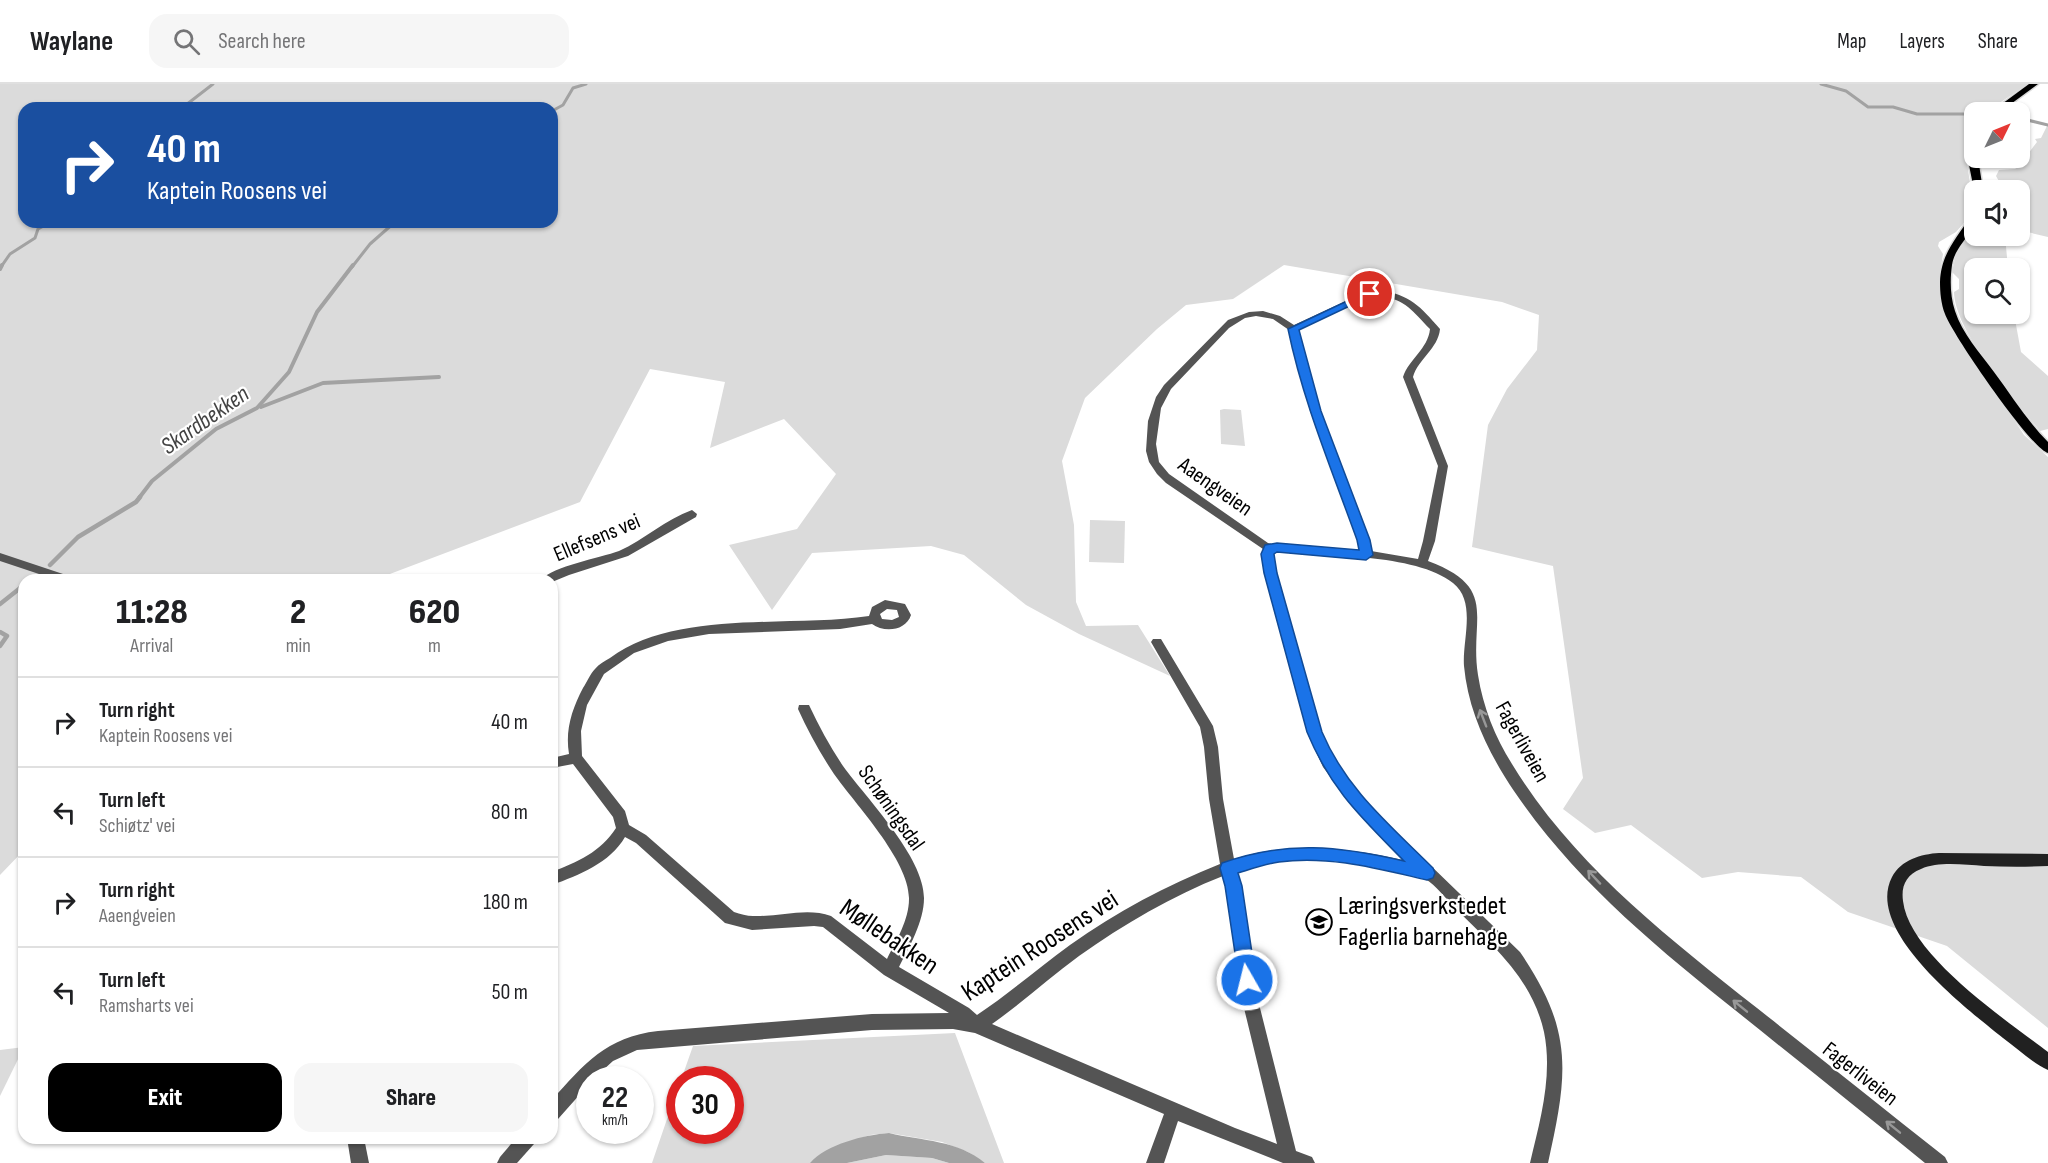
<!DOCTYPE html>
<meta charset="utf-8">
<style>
:root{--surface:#fff;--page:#f6f6f6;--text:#202124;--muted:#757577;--line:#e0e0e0;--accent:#000}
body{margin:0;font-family:"Sofia Sans Condensed",sans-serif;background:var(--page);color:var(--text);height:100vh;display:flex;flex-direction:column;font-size:22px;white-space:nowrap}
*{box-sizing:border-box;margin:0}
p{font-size:20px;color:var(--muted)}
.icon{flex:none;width:33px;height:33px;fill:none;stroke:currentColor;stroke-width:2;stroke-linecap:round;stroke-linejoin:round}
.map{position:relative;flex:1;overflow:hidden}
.sheet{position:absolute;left:18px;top:490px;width:540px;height:570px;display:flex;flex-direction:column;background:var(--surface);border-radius:18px;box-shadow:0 2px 4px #0004}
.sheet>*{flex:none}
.hud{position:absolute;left:18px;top:18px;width:540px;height:126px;border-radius:18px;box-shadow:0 2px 4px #0004;background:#1a4fa0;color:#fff;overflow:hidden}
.needle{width:39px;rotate:47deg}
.buttons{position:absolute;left:1964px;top:18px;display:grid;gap:12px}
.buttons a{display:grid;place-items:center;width:66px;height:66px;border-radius:12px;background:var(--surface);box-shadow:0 2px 4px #0004;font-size:30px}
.speed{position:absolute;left:576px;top:982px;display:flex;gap:12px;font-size:30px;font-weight:700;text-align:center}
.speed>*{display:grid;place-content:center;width:78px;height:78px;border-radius:50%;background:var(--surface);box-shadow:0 2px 4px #0004;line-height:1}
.speed small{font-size:15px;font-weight:400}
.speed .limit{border:9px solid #d22;background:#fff;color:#111}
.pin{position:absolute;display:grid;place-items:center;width:51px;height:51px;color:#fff;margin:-26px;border:3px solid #fff;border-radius:50%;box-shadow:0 2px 6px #0007}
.me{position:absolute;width:66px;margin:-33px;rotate:352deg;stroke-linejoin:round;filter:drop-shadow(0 0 4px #0008)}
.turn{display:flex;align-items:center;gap:21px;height:126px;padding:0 30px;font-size:27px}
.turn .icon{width:78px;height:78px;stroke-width:2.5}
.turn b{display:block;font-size:42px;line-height:51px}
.eta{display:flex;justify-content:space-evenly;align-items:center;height:102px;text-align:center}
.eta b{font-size:36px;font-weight:800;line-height:42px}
.action{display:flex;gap:12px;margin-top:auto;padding:12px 30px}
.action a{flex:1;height:69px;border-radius:18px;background:var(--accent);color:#fff;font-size:24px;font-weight:800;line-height:69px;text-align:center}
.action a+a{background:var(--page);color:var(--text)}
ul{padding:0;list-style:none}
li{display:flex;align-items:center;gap:18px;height:90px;padding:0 30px;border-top:2px solid var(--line)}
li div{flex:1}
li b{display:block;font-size:22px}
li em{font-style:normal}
header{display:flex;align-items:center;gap:36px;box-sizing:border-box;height:84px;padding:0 30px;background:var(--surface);border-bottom:2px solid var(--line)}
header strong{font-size:28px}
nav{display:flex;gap:33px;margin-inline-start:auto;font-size:21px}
.search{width:420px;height:54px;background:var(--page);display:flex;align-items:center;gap:15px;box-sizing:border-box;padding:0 21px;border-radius:18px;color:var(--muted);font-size:22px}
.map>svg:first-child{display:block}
</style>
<header>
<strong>Waylane</strong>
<div class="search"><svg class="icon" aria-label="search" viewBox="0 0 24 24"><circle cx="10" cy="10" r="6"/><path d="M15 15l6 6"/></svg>Search here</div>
<nav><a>Map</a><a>Layers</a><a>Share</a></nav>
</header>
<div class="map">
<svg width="2048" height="1079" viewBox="0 0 2048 1079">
<rect width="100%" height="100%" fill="#fff"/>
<g fill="#dbdbdb" fill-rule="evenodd">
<path d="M0 0H2028L1986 28H1974V43L1966 72 1973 119 1964 139 1956 148 1939 158 1938 162 1943 170C1939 193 1939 211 1947 234L2024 351 2048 373V944L1947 862 1848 828 1801 793 1738 788 1702 794 1631 741 1595 749 1563 725 1583 694 1553 482 1472 463 1488 341 1507 305 1537 266 1539 231 1502 218 1284 181 1233 215 1186 221 1157 245 1085 314 1062 377 1074 441 1076 518 1086 542 1138 541 1170 592 1079 550 1026 521 964 471 931 462 812 469 772 526 729 461 797 445 836 390 784 335 710 364 725 298 650 285 580 418 374 496H24V766L0 791ZM24 24H552V138H24Z"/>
<polygon points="2048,40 2048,153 2019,146 2019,106 2004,106 1996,92 1999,86 2015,85 2018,83 2037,58 2035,55 2041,54"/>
<path d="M1974 145V152H2005L2008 184H1974V230H2014L2021 268 2048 292V345L2040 347C2014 315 1955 248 1954 208L1959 205V195L1952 188 1956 170Z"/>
<polygon points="1224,325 1241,326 1245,362 1221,360 1220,326"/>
<polygon points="1090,436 1125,437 1124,479 1089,478"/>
<polygon points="955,949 1004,1079 985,1079 968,1068 942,1058 889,1049 870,1051 841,1061 817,1073 810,1079 652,1079 679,1000 680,1047 730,1047 730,996 681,996 693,962"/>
<polygon points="24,963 0,1012 0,966"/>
<polygon points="886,1071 932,1074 949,1079 847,1079"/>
</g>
<path fill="#a2a2a2" d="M889 1049C922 1057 958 1056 985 1079H949L932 1074 886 1071 847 1079H810C827 1060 864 1051 889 1049Z"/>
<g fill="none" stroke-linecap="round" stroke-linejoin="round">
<g stroke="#a2a2a2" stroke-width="3">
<polyline points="1821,0 1846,7 1868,23 1893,23 1917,30 1974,30"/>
<polyline points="182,24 213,0"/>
<polyline points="552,27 563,21 573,4 586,0"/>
<polyline points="2019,34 2048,41"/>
<polyline points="1,183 10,170 35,154 38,145 51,138"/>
<polyline points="352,183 370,160 395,138"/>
</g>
<g stroke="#a2a2a2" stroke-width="4">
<polyline points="0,185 2,181"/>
<polyline points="261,323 323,299 439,293"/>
<polyline points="139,414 152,397 216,345 257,324 289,288 317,228 353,181"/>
</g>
<g stroke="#a2a2a2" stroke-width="4.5">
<polyline points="50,481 78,453 136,418 140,413"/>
<polyline points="30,496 33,494"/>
<polyline points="0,520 24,501"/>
<polyline points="0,548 7,552 0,562"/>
</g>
<g stroke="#dbdbdb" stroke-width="3">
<g id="primary">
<polygon points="2029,0 2038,0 2000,28 1991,28"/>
<polygon points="1974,57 1974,74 1978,74 1983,106 1974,106 1968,76 1969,60"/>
<path d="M1974 132C1974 152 1955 161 1952 181 1950 195 1950 212 1955 227 1962 249 1980 269 1994 288 2012 312 2027 337 2048 358V369C2031 365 1952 250 1945 230 1941 220 1940 208 1940 198 1941 170 1956 155 1970 133Z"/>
</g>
</g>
<g fill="#545454" fill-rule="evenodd">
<path d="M1380 206C1410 211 1420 222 1440 245 1438 265 1418 275 1413 293L1448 382 1435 457 1428 477C1500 504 1469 534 1478 591 1483 623 1495 653 1512 680 1573 780 1666 852 1757 924 1820 974 1882 1023 1945 1073L1948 1079H1925C1864 1029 1802 980 1740 930 1657 864 1574 796 1514 707 1489 670 1468 627 1464 582 1462 556 1477 518 1453 499 1416 469 1321 472 1274 468L1276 489 1321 648 1335 680 1366 719 1520 868C1574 947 1568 989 1548 1079H1530C1540 1037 1553 992 1544 948 1532 894 1492 861 1455 824 1446 815 1436 801 1425 795 1417 790 1403 789 1394 787 1341 774 1289 771 1236 787L1241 802 1259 920 1296 1067 1312 1073 1315 1079H1283L1178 1037 1164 1079H1146L1164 1030 975 949 953 945 872 946 637 966 613 977 592 996H590V999L558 1035 552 1037V1016C584 980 606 953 658 947L872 930 949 929 884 891 823 843 814 842 752 846 725 839 636 759 625 753C610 779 579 791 552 801V788C577 778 601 768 616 744L613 733 573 680 552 684V674L569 670C565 646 572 625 583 604 587 598 590 590 595 585 599 580 605 577 610 574 676 525 790 544 869 532L872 523 885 516 905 520 911 531C906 547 884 549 872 540L840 545 709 550 668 557 634 569 604 590 587 621 581 647 582 672 625 727 629 741 646 751 734 828C740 830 747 832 753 832 779 833 807 823 831 832L887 875C896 857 909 836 909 815 910 777 855 720 834 690 820 669 808 647 798 625L799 621H809C819 642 830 663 843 682 867 715 924 773 924 814 924 838 909 863 899 883L969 924 977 931C1009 910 1038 884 1070 861 1116 828 1167 801 1220 780L1209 715 1204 663 1200 643 1151 558 1153 555H1161L1213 642 1218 663 1223 715 1234 775C1292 758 1348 763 1407 777L1356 727 1323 683 1307 648 1264 489 1263 465 1166 399 1157 390 1149 378 1146 367 1148 337 1156 313 1164 301 1228 236 1249 228 1263 227 1280 232 1294 241 1363 209ZM1380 212C1407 216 1412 227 1430 245 1428 265 1409 275 1403 293L1438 382 1423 457 1418 475 1371 467 1370 456 1320 327 1298 246 1368 213ZM1256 232 1273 235 1289 246 1310 327 1358 456 1360 466 1275 461 1268 459 1169 390 1159 378 1156 360 1161 324 1171 305 1229 244 1245 234ZM887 525 897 526 899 533 892 536 882 535 880 530ZM1223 792 1227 802 1243 920 1277 1060 1235 1044 992 940C1022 919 1049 894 1079 872 1124 840 1172 812 1223 792Z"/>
<path d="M692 426 697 430 696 433 628 472 569 491 552 498V496H541C553 482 600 474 619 467 644 456 666 435 692 426Z"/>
<polygon points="0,469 72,493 74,496 57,496 0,477"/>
<polygon points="347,1054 364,1054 369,1079 351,1079"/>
<polygon points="516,1054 536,1054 534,1060 517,1079 497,1079 500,1073"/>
</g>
<path fill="#212121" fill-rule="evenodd" d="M1939 769 2048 770V782C2027 783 2006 783 1984 782 1965 781 1939 777 1921 785 1906 791 1901 802 1903 817 1909 871 2006 936 2048 968V986C2032 979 2017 964 2003 954 1967 925 1864 847 1892 793 1901 776 1921 770 1939 769Z"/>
<use href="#primary" fill="#000" fill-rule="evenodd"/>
</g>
<defs><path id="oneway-shaft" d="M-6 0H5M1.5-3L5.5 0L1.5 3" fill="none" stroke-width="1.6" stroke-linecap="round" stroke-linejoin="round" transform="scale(1.5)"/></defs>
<g stroke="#989898">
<use href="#oneway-shaft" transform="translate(1483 634) rotate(-111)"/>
<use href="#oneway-shaft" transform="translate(1594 793) rotate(-133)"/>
<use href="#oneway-shaft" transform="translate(1740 922) rotate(-141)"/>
<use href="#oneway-shaft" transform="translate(1893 1043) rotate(-141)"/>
</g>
<path fill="#1a73e8" stroke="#114b97" stroke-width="1.5" d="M1366 208 1375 210 1299 246 1321 327 1370 456 1373 471 1366 476 1277 468 1274 470 1277 489 1322 648C1346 705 1390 741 1433 784L1435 789 1433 794 1427 796C1379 785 1329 771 1279 778 1265 780 1251 785 1238 789L1242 802 1256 896 1254 902 1247 904 1241 902 1239 896 1225 802 1220 784 1222 779C1286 756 1340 762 1404 777 1361 733 1331 706 1307 648L1264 489 1261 470 1265 461 1277 459 1359 466 1357 456C1332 386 1303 318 1288 245Z"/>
<defs>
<g id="school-ring" transform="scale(1.35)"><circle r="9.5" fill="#fff" stroke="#000" stroke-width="1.5"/><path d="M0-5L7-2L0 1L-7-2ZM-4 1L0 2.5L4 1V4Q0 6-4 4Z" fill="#000"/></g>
</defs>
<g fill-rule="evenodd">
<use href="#school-ring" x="1319" y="838"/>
</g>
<g text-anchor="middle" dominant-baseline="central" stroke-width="4.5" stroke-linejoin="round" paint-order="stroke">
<g font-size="22" fill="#000" stroke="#fff">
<text transform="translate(1215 403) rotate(35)">Aaengveien</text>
<text transform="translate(597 454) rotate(-23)">Ellefsens vei</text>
<text transform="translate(1522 658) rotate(61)">Fagerliveien</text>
<text transform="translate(891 724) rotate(55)">Schøningsdal</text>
<text transform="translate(1860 990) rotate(38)">Fagerliveien</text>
</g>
<g font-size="24" font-style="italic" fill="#434343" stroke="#fff">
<text transform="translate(205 336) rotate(-35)">Skardbekken</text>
</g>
<g font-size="27" fill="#000" stroke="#fff" text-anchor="start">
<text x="1338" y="822">Læringsverkstedet<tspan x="1338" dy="31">Fagerlia barnehage</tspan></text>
</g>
<g font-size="27" fill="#000" stroke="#fff">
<text transform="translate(889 853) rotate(34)">Møllebakken</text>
<text transform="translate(1040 862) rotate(-33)">Kaptein Roosens vei</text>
</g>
</g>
</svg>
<div class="buttons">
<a><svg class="needle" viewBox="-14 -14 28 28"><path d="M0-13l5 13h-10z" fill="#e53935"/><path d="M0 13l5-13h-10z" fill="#757577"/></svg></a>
<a><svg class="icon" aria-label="sound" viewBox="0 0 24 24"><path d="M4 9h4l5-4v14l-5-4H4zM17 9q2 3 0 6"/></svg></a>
<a><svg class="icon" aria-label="search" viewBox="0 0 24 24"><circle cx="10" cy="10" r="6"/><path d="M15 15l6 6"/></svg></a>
</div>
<div class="speed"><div>22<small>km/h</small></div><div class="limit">30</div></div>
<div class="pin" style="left:1370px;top:210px;background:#d93025"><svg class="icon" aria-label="arrive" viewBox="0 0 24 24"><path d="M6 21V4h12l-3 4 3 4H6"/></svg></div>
<svg class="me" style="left:1247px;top:896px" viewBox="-20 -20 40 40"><circle r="17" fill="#1a73e8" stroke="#fff" stroke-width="3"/><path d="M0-11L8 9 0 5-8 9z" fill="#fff"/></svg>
<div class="hud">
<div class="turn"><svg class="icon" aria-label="right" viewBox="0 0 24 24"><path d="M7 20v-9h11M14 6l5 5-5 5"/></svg><div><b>40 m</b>Kaptein Roosens vei</div></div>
</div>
<section class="sheet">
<div class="eta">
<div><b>11:28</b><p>Arrival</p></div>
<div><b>2</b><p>min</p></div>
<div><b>620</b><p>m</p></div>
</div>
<ul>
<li><svg class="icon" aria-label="right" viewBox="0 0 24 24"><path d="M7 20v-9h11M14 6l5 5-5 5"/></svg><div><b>Turn right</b><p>Kaptein Roosens vei</p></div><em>40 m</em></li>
<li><svg class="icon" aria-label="left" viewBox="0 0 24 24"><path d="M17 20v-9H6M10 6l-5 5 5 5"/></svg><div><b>Turn left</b><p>Schiøtz' vei</p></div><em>80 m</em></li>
<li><svg class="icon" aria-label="right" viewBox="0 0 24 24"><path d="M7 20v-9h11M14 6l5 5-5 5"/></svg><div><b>Turn right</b><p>Aaengveien</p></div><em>180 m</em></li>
<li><svg class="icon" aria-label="left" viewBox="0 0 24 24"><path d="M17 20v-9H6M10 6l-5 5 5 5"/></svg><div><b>Turn left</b><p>Ramsharts vei</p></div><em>50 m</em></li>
</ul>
<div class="action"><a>Exit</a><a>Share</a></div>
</section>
</div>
